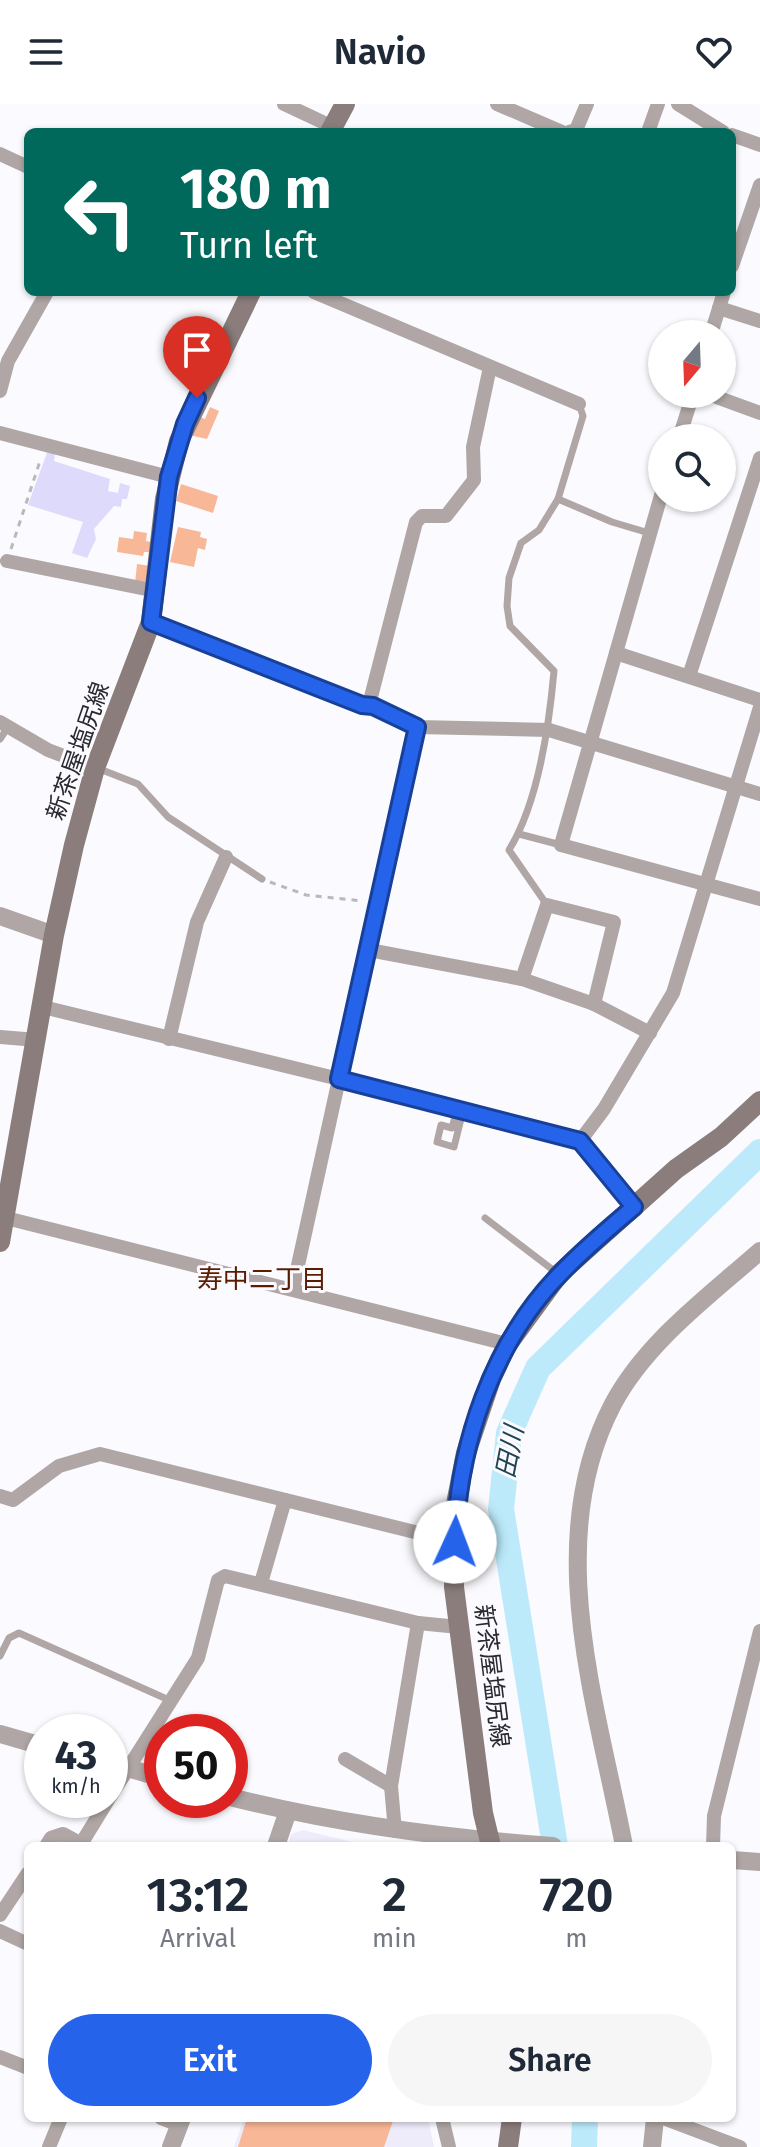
<!DOCTYPE html>
<meta charset="utf-8">
<style>
:root{--surface:#fff;--page:#f6f6f7;--text:#1f2937;--muted:#747a83;--accent:#2563eb}
body{margin:0;font-family:"Fira Sans","Noto Sans JP",sans-serif;background:var(--page);color:var(--text);height:100vh;display:flex;flex-direction:column;font-size:30px;white-space:nowrap}
*{box-sizing:border-box;margin:0}
p{font-size:26px;color:var(--muted)}
.icon{flex:none;width:44px;height:44px;fill:none;stroke:currentColor;stroke-width:2;stroke-linecap:round;stroke-linejoin:round}
.map{position:relative;flex:1;overflow:hidden}
.details{position:absolute;left:24px;top:1738px;width:712px;height:280px;display:flex;flex-direction:column;background:var(--surface);border-radius:12px;box-shadow:0 2px 6px #0004}
.details>*{flex:none}
.banner{position:absolute;left:24px;top:24px;width:712px;height:168px;border-radius:12px;box-shadow:0 2px 6px #0004;background:#00695c;color:#fff;overflow:hidden}
.needle{width:52px;rotate:199deg}
.fabs{position:absolute;left:648px;top:216px;display:grid;gap:16px}
.fabs a{display:grid;place-items:center;width:88px;height:88px;border-radius:50%;background:var(--surface);box-shadow:0 2px 6px #0004;font-size:40px}
.speed{position:absolute;left:24px;top:1610px;display:flex;gap:16px;font-size:40px;font-weight:700;text-align:center}
.speed>*{display:grid;place-content:center;width:104px;height:104px;border-radius:50%;background:var(--surface);box-shadow:0 2px 6px #0004;line-height:1}
.speed small{font-size:20px;font-weight:400}
.speed .limit{border:12px solid #d22;background:#fff;color:#111}
.pin{position:absolute;display:grid;place-items:center;width:68px;height:68px;color:#fff;margin:-82px -34px;border-radius:50% 50% 50% 0;rotate:-45deg;box-shadow:0 0 8px #0007}
.pin .icon{rotate:45deg}
.me{position:absolute;width:88px;margin:-44px;rotate:2deg;stroke-linejoin:round;filter:drop-shadow(0 0 6px #0008)}
.turn{display:flex;align-items:center;gap:28px;height:168px;padding:0 24px;font-size:36px}
.turn .icon{width:104px;height:104px;stroke-width:2.5}
.turn b{display:block;font-size:56px;line-height:68px}
.eta{display:flex;justify-content:space-evenly;align-items:center;height:136px;text-align:center}
.eta b{font-size:48px;font-weight:600;line-height:56px}
.button{display:flex;gap:16px;margin-top:auto;padding:16px 24px}
.button a{flex:1;height:92px;border-radius:48px;background:var(--accent);color:#fff;font-size:32px;font-weight:600;line-height:92px;text-align:center}
.button a+a{background:var(--page);color:var(--text)}
header{display:flex;justify-content:space-between;align-items:center;height:104px;padding:0 24px;background:var(--surface);font-size:36px;font-weight:600}
.map>svg:first-child{display:block}
</style>
<header><svg class="icon" aria-label="menu" viewBox="0 0 24 24"><path d="M4 6h16M4 12h16M4 18h16"/></svg>Navio<svg class="icon" aria-label="heart" viewBox="0 0 24 24"><path d="M12 20l-8-8c-3-5 5-10 8-4 3-6 11-1 8 4z"/></svg></header>
<div class="map">
<svg width="760" height="2043" viewBox="0 0 760 2043">
<rect width="100%" height="100%" fill="#fbfafe"/>
<g fill="#eeecfb">
<polygon points="303,1726 365,1741 375,1742 288,1742 291,1730"/>
<polygon points="244,2014 428,2014 434,2043 234,2043"/>
</g>
<polygon fill="#dedafc" points="48,346 55,349 54,357 110,375 108,387 118,389 120,379 130,382 127,395 122,395 121,403 114,402 94,425 96,435 87,454 72,449 83,418 28,401"/>
<g fill="none" stroke-linecap="round" stroke-linejoin="round">
<g stroke="#bceafb" stroke-width="26">
<polyline points="555,1742 501,1405 509,1329 538,1264 760,1048"/>
<polyline points="584,2043 585,2014"/>
</g>
</g>
<g fill="#f8b797">
<polygon points="210,303 219,307 207,335 189,331 197,312 205,315"/>
<polygon points="181,380 218,392 213,409 176,397"/>
<polygon points="178,423 201,428 200,433 207,435 205,446 198,444 194,463 170,458"/>
<polygon points="134,427 147,429 146,437 151,438 149,448 144,448 143,452 117,448 119,433 133,435"/>
<polygon points="137,460 151,462 150,480 135,479"/>
<polygon points="247,2014 394,2014 384,2043 238,2043"/>
</g>
<g fill="none" stroke-linecap="round" stroke-linejoin="round">
<g stroke="#b9b8bd" stroke-width="3" stroke-dasharray="6 6" stroke-linecap="butt">
<polyline points="11,445 41,354"/>
<polyline points="270,778 306,791 363,797"/>
</g>
<g stroke="#afa6a5" stroke-width="7">
<polyline points="558,395 612,418 649,429"/>
<polyline points="155,519 362,601 373,602"/>
<polyline points="0,635 8,623"/>
<polyline points="97,664 138,680 168,713 262,775"/>
<polyline points="519,730 561,741"/>
<path d="M547 801 509 746C538 699 549 623 554 567L510 522 507 502 509 474 521 439 539 426 558 395 583 312 579 300"/>
<polyline points="339,975 369,846 376,798"/>
<polyline points="457,1006 452,1024 441,1021 437,1038 454,1043 463,1007"/>
<polyline points="485,1114 557,1169"/>
<polyline points="0,1552 9,1534 19,1529 169,1596"/>
</g>
<g stroke="#afa6a5" stroke-width="14">
<polyline points="284,0 333,23"/>
<polyline points="497,0 562,28"/>
<polyline points="678,0 723,28"/>
<polyline points="569,28 576,26 587,0"/>
<polyline points="648,28 658,0"/>
<polyline points="732,31 760,41"/>
<polyline points="0,50 28,63"/>
<polyline points="732,162 760,81"/>
<polyline points="314,188 579,300"/>
<polyline points="719,204 760,217"/>
<polyline points="711,230 724,188"/>
<polyline points="490,263 473,343 474,376 446,412 422,412 416,418 371,593 373,602 417,623 549,626 760,690"/>
<polyline points="0,287 8,257 47,188"/>
<polyline points="708,290 760,309"/>
<polyline points="0,329 169,373"/>
<polyline points="679,334 693,290"/>
<polyline points="662,388 561,741 760,795"/>
<polyline points="7,457 156,487"/>
<polyline points="616,549 760,596"/>
<polyline points="689,572 760,354"/>
<polyline points="0,618 48,646 95,664"/>
<polyline points="376,798 417,623"/>
<polyline points="369,846 522,875 594,900 650,929"/>
<polyline points="522,875 547,801 614,818 594,900"/>
<polyline points="43,903 339,975 580,1037"/>
<polyline points="0,933 37,936"/>
<polyline points="169,935 197,818 226,753"/>
<polyline points="634,1103 580,1037 604,1005 673,889 760,603"/>
<polyline points="6,1114 499,1238"/>
<polyline points="293,1184 339,975"/>
<polyline points="0,1392 13,1396 59,1362 100,1350 455,1438"/>
<polyline points="261,1479 285,1396"/>
<polyline points="345,1655 391,1682"/>
<polyline points="110,1693 198,1554 218,1476 225,1472 418,1519 459,1523"/>
<polyline points="395,1727 391,1682 418,1519"/>
<polyline points="81,1740 108,1696"/>
<polyline points="46,1742 51,1734 63,1730 85,1742"/>
<polyline points="713,1742 714,1712 760,1527"/>
<polyline points="0,1811 28,1769"/>
<polyline points="0,1827 28,1840"/>
<polyline points="0,1953 28,1964"/>
<polyline points="161,2014 179,2021"/>
<polyline points="442,2014 449,2043"/>
<polyline points="663,2014 740,2043"/>
<polyline points="49,2043 61,2014"/>
</g>
<g stroke="#afa6a5" stroke-width="18">
<polyline points="0,812 54,831"/>
<polyline points="0,1630 42,1642"/>
<polyline points="110,1659 162,1674"/>
<path d="M230 1693C337 1720 443 1734 553 1742"/>
<polyline points="276,1742 288,1707"/>
<path d="M624 1742C597 1600 541 1437 613 1300 646 1238 709 1192 760 1147"/>
<polyline points="732,1756 760,1758"/>
<polyline points="171,2043 182,2014"/>
<polyline points="652,2043 655,2014"/>
</g>
<g stroke="#8a7d7c" stroke-width="20">
<polyline points="330,28 345,0"/>
<polyline points="0,1138 54,831 74,741 95,664 151,518 165,395 179,337 251,188"/>
<polyline points="491,1742 483,1709 454,1483 455,1438 456,1400 466,1349 491,1275 507,1241 559,1170 676,1065 721,1033 760,997"/>
<polyline points="508,2043 512,2014"/>
</g>
</g>
<g fill="none" stroke-linecap="round" stroke-linejoin="round">
<g stroke="#184099" stroke-width="20">
<path id="route" d="M197 294 185 320 169 373 151 518 362 601 373 602 417 623C390 740 366 858 339 975L580 1037 634 1103C609 1124 583 1146 561 1169 492 1239 458 1342 455 1438"/>
</g>
<use href="#route" stroke="#2563eb" stroke-width="14"/>
</g>
<g text-anchor="middle" dominant-baseline="central" stroke-width="6" stroke-linejoin="round" paint-order="stroke">
<g font-size="24" fill="#2a2930" stroke="#fbfafe">
<text transform="translate(78 647) rotate(-71)">新茶屋塩尻線</text>
<text transform="translate(492 1572) rotate(83)">新茶屋塩尻線</text>
</g>
<g font-size="26" fill="#5b1c00" stroke="#fbfafe">
<text x="262" y="1175">寿中二丁目</text>
</g>
<g font-size="26" font-style="italic" fill="#204451" stroke="#fbfafe">
<text transform="translate(510 1348) rotate(-79)">田川</text>
</g>
</g>
</svg>
<div class="fabs">
<a><svg class="needle" viewBox="-14 -14 28 28"><path d="M0-13l5 13h-10z" fill="#e53935"/><path d="M0 13l5-13h-10z" fill="#747a83"/></svg></a>
<a><svg class="icon" aria-label="search" viewBox="0 0 24 24"><circle cx="10" cy="10" r="6"/><path d="M15 15l6 6"/></svg></a>
</div>
<div class="speed"><div>43<small>km/h</small></div><div class="limit">50</div></div>
<div class="pin" style="left:197px;top:294px;background:#d93025"><svg class="icon" aria-label="arrive" viewBox="0 0 24 24"><path d="M6 21V4h12l-3 4 3 4H6"/></svg></div>
<svg class="me" style="left:455px;top:1438px" viewBox="-20 -20 40 40"><circle r="19" fill="#fff"/><path d="M0-13L10 11 0 6-10 11z" fill="#2563eb"/></svg>
<div class="banner">
<div class="turn"><svg class="icon" aria-label="left" viewBox="0 0 24 24"><path d="M17 20v-9H6M10 6l-5 5 5 5"/></svg><div><b>180 m</b>Turn left</div></div>
</div>
<section class="details">
<div class="eta">
<div><b>13:12</b><p>Arrival</p></div>
<div><b>2</b><p>min</p></div>
<div><b>720</b><p>m</p></div>
</div>
<div class="button"><a>Exit</a><a>Share</a></div>
</section>
</div>
